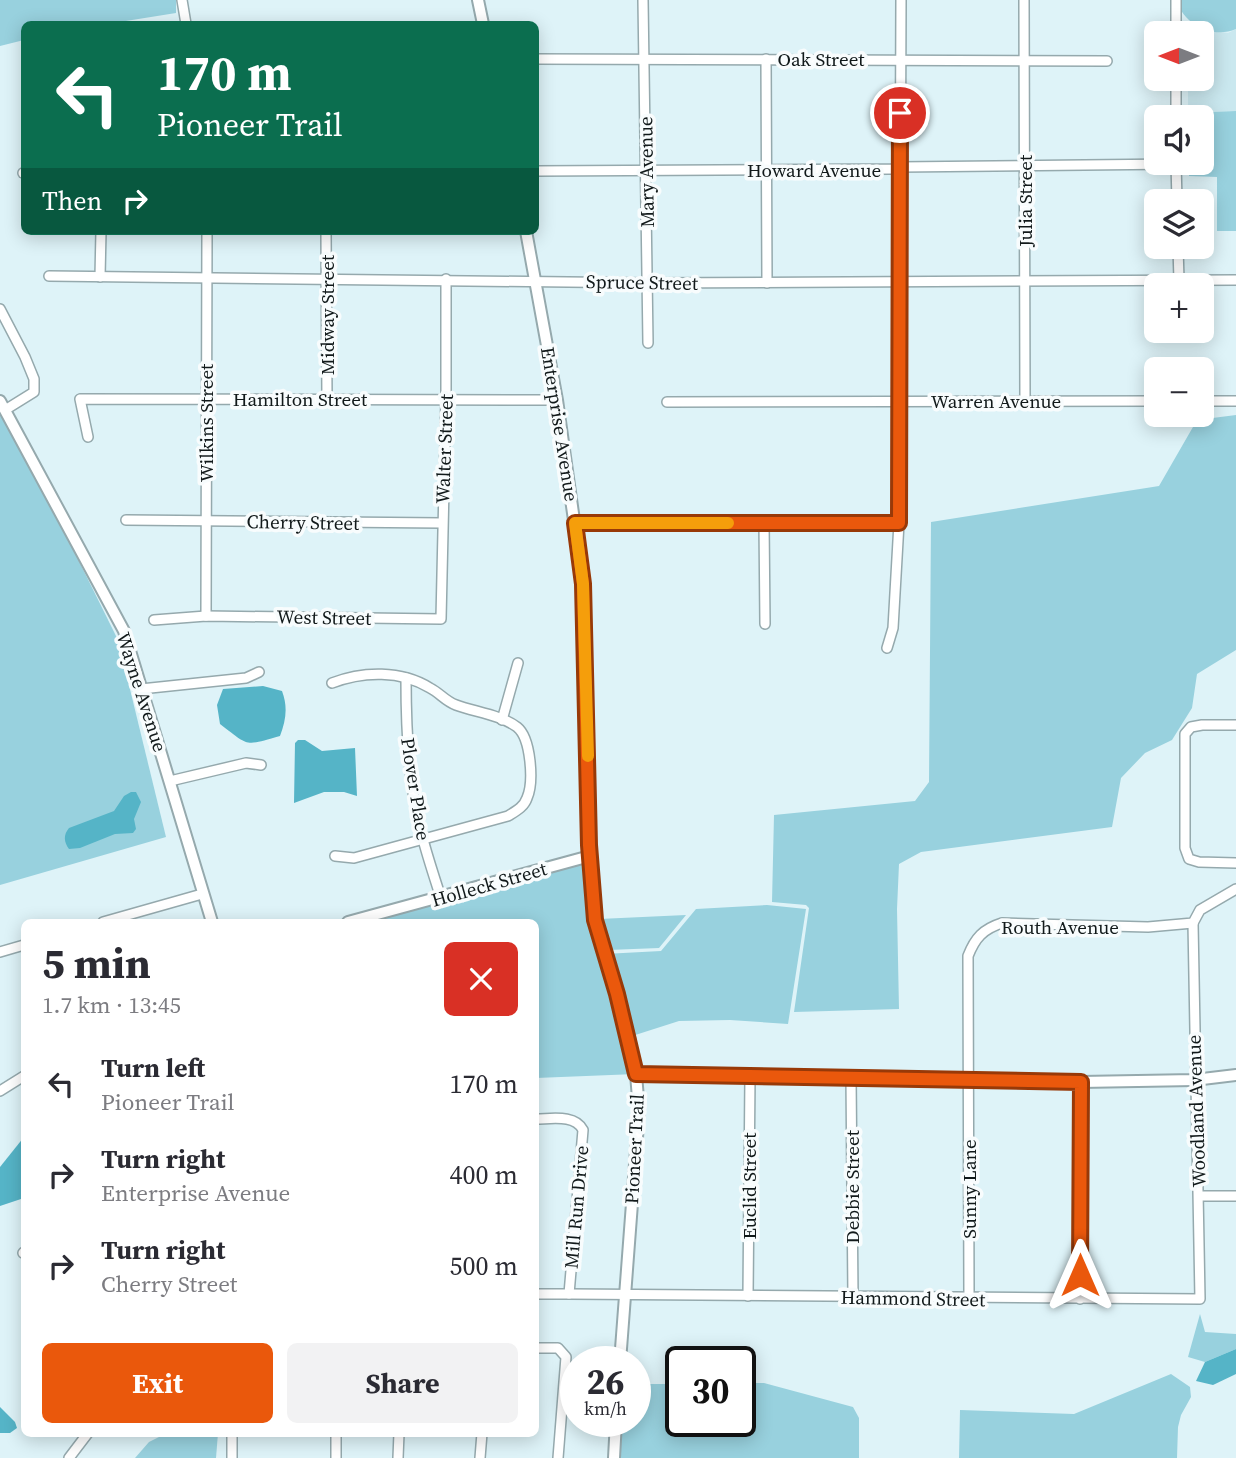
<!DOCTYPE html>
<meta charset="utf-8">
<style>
:root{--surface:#fff;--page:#f2f2f3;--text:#2b2b33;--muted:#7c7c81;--accent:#ea580c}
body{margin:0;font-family:"Source Serif 4",serif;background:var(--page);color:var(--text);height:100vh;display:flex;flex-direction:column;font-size:26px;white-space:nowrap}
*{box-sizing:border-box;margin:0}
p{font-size:23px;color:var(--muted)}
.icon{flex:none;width:38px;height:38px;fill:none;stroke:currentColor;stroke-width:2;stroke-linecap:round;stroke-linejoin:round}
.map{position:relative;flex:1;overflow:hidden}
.side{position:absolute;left:21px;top:919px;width:518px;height:518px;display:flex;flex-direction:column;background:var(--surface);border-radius:10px;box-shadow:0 4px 18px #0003}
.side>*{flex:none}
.banner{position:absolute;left:21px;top:21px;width:518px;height:214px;border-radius:10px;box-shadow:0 4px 18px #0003;background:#0b6e4f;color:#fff;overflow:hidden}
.needle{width:46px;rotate:270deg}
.fabs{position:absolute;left:1144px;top:21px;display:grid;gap:14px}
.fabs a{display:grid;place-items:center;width:70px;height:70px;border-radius:10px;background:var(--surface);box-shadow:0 4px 18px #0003;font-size:35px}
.speed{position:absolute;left:560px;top:1346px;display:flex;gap:14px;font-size:35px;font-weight:700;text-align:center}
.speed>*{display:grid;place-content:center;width:91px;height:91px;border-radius:50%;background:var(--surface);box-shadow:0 4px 18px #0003;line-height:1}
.speed small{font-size:18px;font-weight:400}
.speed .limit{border:4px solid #111;border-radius:10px;background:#fff;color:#111}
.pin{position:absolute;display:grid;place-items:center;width:60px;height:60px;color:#fff;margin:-30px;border:4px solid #fff;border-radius:50%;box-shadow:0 2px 7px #0007}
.me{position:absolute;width:77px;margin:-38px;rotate:0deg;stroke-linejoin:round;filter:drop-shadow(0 0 5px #0008)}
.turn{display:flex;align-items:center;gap:24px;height:147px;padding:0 21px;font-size:32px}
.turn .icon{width:91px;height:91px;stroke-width:2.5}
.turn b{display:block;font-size:49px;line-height:60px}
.then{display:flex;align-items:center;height:66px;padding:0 21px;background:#0003;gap:14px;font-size:26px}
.round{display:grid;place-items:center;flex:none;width:74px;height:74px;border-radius:10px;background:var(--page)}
.head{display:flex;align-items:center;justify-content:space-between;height:119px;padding:0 21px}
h1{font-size:42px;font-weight:700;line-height:52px}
.cta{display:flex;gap:14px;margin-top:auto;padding:14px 21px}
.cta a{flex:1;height:80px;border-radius:10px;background:var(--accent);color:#fff;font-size:28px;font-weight:700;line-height:80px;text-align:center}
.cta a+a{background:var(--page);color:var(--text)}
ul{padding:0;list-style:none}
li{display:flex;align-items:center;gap:21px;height:91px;padding:0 21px}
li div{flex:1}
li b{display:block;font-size:26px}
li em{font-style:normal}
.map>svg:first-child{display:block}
</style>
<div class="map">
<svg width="1236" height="1458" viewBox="0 0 1236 1458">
<rect width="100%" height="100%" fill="#def3f8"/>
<polygon fill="#cae8ef" points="1193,23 1201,29 1228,33 1236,29 1236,111 1188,113 1188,79 1202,79 1202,33 1188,33 1188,25"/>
<g fill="#98d1de">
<polygon points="0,0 176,0 176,13 107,24 24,24 24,40 0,46"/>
<path d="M1182 0H1236V29C1213 39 1185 25 1177 2Z"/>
<polygon points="1236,111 1236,231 1217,231 1217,177 1189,176 1189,163 1202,163 1202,117 1188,117 1188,113"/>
<polygon points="0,414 65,533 118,640 166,837 0,885"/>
<polygon points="1236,415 1236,650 1197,674 1192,708 1172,740 1145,753 1121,778 1112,827 921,852 899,864 897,909 899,1009 794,1012 809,908 806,905 772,902 774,815 915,801 929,782 931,522 1159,486 1197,420"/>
<polygon points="590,856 604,954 661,951 696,909 767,905 806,909 788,1024 730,1020 679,1021 629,1037 636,1074 536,1078 536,922 345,922"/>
<polygon points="686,915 659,948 608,950 599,919"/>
<polygon points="1200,1314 1205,1332 1236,1334 1236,1349 1205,1362 1188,1357"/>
<polygon points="1171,1374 1190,1387 1191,1397 1181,1415 1178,1427 1177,1458 959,1458 960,1410 1074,1414"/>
<polygon points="740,1383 764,1383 853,1407 859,1418 859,1458 618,1458 620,1421 635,1421 635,1384 681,1384 681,1421 740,1421"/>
<polygon points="167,1433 218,1433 216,1458 135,1458 149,1442"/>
</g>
<g fill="#55b4c7">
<path d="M263 686 282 691C288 707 286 720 280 736 244 746 250 747 220 724L217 705 223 689Z"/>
<polygon points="298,740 305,740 322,751 355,748 357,796 344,792 324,792 294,803 295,743"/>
<path d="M131 792H136L141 802 134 819 136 829 133 833 115 834 80 848 69 849C64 842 63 835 69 828L114 811 124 796Z"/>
<polygon points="24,1137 24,1198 0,1206 0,1167"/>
<polygon points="1236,1349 1236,1374 1213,1385 1196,1381 1205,1362"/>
<polygon points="0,1407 15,1422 17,1428 10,1433 0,1433"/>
</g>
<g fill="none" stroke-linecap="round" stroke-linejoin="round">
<g stroke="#95a9ad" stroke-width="12">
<g id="minor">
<polyline points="182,0 186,24"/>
<polyline points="643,0 648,343"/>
<polyline points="1024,0 1025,402"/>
<polyline points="1176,33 1176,0"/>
<polyline points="536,59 1107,61"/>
<polyline points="766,59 767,283"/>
<polyline points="1176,117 1176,79"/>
<polyline points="1176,163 1177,201"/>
<polyline points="536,171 892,169 900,167 1176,164"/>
<polyline points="23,173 24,173"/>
<polyline points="326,231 327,400"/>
<polyline points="1178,247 1179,280"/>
<polyline points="49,276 648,283 1236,280"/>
<polyline points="100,277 101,231"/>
<polyline points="0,309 25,357 34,379 34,392 5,410"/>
<polyline points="1202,401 1236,401"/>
<polyline points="667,402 1157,401"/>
<polyline points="88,437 80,399 557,400"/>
<polyline points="126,520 442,523"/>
<polyline points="764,522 765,624"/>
<polyline points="575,523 899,523"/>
<polyline points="206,616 207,231"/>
<polyline points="154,620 206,616 441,619 446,399 446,279"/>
<polyline points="887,648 893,628 899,523 901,0"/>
<path d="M406 678C406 716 407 754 413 792 418 828 430 864 441 898"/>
<path d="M332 683C363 671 401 670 430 688 440 693 445 701 456 705 475 712 501 715 517 727 531 738 534 782 527 798 524 807 516 811 508 816L354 858 335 856"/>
<polyline points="141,689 246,678 259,672"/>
<polyline points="502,720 518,663"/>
<polyline points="1236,725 1202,725 1191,727 1185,734 1185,848 1189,859 1199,862 1236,863"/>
<polyline points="170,781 246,763 261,765"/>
<polyline points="103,922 202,894"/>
<polyline points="0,952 24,945"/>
<polyline points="851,1077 853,1297"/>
<polyline points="0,1091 24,1076"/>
<path d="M536 1119C551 1119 575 1114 583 1130L569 1294H536"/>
<polyline points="1199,1196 1236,1196"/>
<polyline points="23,1253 24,1252"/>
<polyline points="569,1294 1200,1299 1193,923"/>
<polyline points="748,1296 750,1076"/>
<path d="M969 1298 968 956C975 938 983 929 1002 923L1148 927 1193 923 1200 910 1236 889"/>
<polyline points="1080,1299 1081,1082"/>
<polyline points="536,1348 558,1348 566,1357 558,1458"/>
<polyline points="232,1433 232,1458"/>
<polyline points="69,1458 88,1433"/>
<polyline points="336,1458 336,1433"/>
<polyline points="398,1458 399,1433"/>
<polyline points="480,1458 482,1433"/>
</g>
</g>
<g stroke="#95a9ad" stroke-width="14">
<g id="tertiary">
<polyline points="478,0 483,24"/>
<polyline points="526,231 557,400 583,584 589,845 595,920 629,1037 636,1074 639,1111 620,1362"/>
<polyline points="0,401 124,631 212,922"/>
<polyline points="348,922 590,856"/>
<polyline points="636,1074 1081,1082 1194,1080 1236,1075"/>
<polyline points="614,1458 616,1421"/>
</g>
</g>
<use href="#minor" stroke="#fff" stroke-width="9"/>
<use href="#tertiary" stroke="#fff" stroke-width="10"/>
</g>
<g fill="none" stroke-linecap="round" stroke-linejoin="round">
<g stroke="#983908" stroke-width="18">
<polyline id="route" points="900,113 899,523 575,523 583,584 589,845 595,920 617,994 636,1074 1081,1082 1080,1275"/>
</g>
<use href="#route" stroke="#ea580c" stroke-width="12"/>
<polyline stroke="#f59e0b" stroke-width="12" points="588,756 583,584 575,523 728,523"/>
</g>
<g text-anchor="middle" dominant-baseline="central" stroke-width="7" stroke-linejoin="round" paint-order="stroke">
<g font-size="19" fill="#11191a" stroke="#f8fcfd">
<text x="821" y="59">Oak Street</text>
<text x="814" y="170">Howard Avenue</text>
<text transform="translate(646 172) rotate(-91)">Mary Avenue</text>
<text transform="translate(1025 201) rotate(-90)">Julia Street</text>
<text transform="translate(642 282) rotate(1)">Spruce Street</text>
<text transform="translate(327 315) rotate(-90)">Midway Street</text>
<text x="300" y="399">Hamilton Street</text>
<text x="996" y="401">Warren Avenue</text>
<text transform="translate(206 423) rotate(-90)">Wilkins Street</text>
<text transform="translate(560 424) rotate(81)">Enterprise Avenue</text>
<text transform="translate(444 449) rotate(-88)">Walter Street</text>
<text transform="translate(303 522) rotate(1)">Cherry Street</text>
<text transform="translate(324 617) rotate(1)">West Street</text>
<text transform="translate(142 692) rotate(72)">Wayne Avenue</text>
<text transform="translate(416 789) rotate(81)">Plover Place</text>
<text transform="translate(489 884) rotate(-16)">Holleck Street</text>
<text x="1060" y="927">Routh Avenue</text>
<text transform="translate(1196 1111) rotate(-92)">Woodland Avenue</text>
<text transform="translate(634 1149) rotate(-87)">Pioneer Trail</text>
<text transform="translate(749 1186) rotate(-90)">Euclid Street</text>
<text transform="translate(852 1187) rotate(-90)">Debbie Street</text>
<text transform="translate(969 1189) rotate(-90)">Sunny Lane</text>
<text transform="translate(576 1207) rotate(-85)">Mill Run Drive</text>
<text transform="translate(913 1298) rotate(1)">Hammond Street</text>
</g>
</g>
</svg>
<div class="fabs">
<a><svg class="needle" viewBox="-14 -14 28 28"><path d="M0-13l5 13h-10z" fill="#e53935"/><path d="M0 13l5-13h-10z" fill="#7c7c81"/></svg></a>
<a><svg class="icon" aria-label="sound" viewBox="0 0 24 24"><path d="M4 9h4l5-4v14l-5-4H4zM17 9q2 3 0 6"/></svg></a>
<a><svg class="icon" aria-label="layers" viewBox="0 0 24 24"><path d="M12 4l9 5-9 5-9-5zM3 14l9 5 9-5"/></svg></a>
<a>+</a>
<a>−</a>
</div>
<div class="speed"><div>26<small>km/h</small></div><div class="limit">30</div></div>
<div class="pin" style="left:900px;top:113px;background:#d93025"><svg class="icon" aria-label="arrive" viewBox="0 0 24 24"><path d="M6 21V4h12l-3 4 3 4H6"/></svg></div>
<svg class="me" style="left:1080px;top:1275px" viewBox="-20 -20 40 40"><path d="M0-17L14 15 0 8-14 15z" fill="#ea580c" stroke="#fff" stroke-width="4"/></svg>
<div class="banner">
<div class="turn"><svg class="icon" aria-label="left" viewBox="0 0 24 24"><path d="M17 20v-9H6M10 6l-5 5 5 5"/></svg><div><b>170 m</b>Pioneer Trail</div></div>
<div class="then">Then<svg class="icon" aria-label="right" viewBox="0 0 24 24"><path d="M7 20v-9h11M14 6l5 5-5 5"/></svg></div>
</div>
<section class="side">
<div class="head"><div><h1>5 min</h1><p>1.7 km · 13:45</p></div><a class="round" style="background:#d93025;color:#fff"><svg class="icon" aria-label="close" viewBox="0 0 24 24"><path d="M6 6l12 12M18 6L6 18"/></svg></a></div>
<ul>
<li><svg class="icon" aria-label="left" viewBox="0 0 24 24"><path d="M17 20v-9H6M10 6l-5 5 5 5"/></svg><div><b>Turn left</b><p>Pioneer Trail</p></div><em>170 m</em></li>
<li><svg class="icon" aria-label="right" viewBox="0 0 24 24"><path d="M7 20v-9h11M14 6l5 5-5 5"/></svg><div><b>Turn right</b><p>Enterprise Avenue</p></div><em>400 m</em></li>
<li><svg class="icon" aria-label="right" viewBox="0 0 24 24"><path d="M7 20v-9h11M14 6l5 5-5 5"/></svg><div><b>Turn right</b><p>Cherry Street</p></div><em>500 m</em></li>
</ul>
<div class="cta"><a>Exit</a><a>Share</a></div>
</section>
</div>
